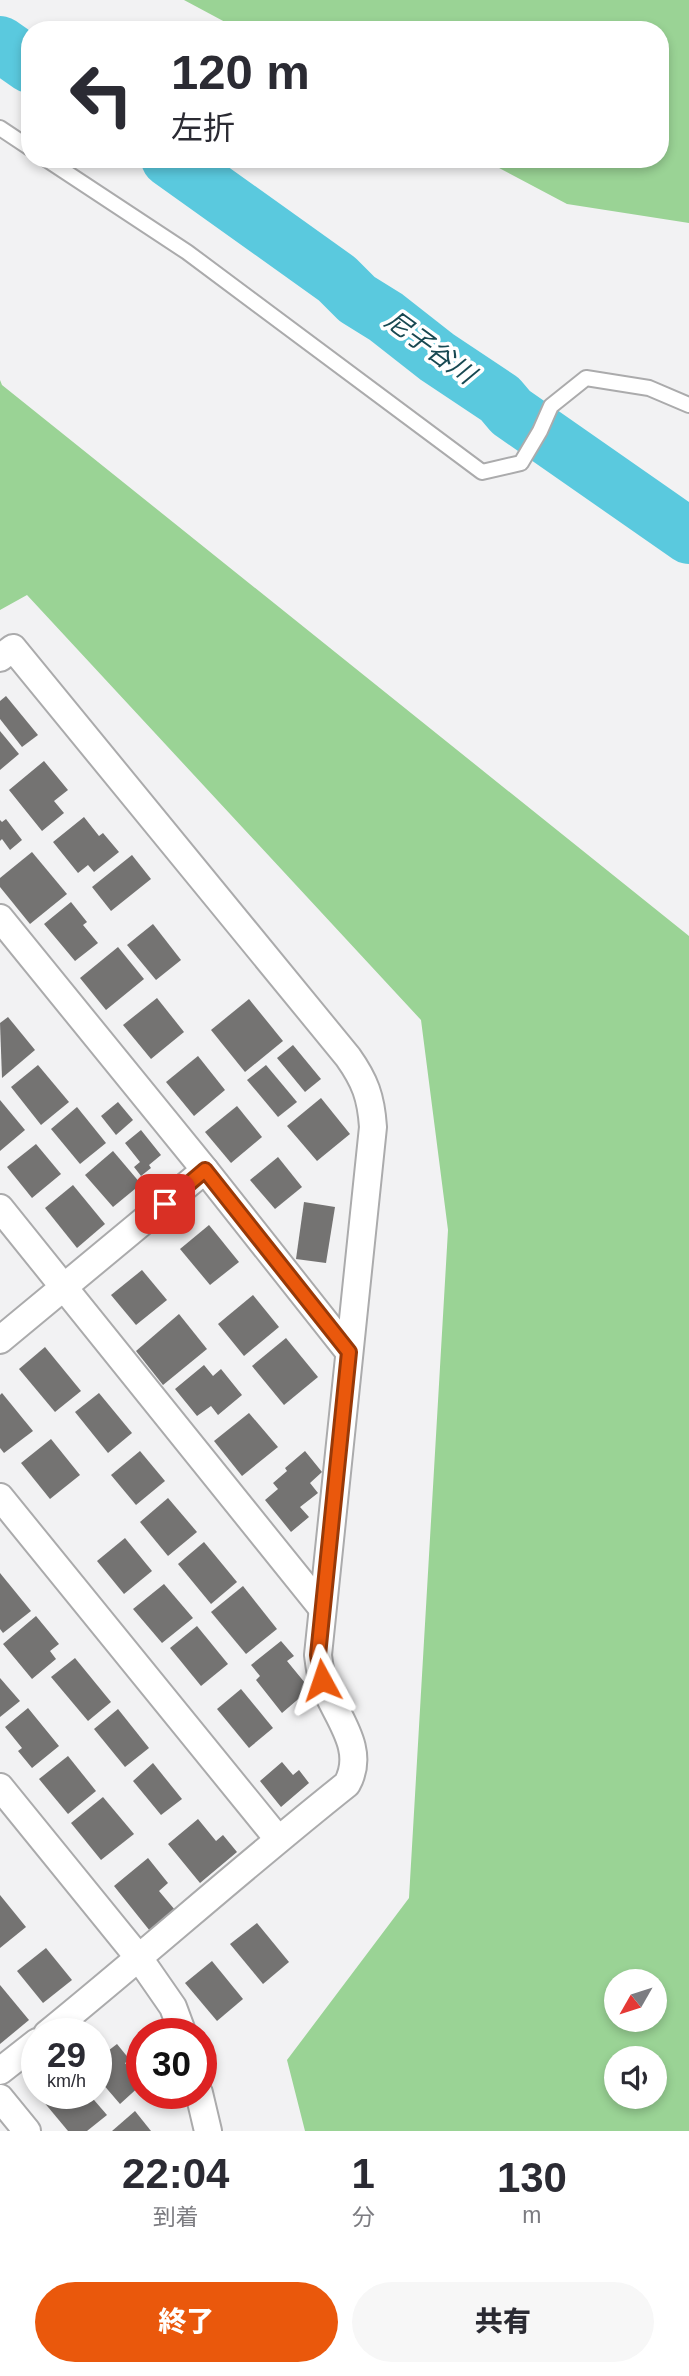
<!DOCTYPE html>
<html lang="ja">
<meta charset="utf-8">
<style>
:root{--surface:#fff;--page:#f7f7f7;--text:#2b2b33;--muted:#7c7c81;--accent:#ea580c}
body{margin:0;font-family:Helvetica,"Noto Sans JP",sans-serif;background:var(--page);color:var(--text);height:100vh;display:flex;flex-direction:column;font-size:26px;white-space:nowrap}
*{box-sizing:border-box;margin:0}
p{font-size:23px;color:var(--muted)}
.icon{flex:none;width:38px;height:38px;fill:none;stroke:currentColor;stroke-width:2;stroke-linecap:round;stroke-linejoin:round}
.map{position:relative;height:2131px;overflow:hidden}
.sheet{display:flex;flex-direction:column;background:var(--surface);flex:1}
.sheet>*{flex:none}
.hud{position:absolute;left:21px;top:21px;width:648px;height:147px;border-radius:28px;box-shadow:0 4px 10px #0003;background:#fff;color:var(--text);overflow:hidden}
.needle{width:46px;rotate:231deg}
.controls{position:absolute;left:604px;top:1969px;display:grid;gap:14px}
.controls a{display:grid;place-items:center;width:63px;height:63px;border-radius:50%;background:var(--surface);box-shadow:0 4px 10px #0003;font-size:35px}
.speed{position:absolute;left:21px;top:2018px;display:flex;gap:14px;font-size:35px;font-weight:700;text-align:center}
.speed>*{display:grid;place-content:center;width:91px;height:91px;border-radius:50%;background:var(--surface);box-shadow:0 4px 10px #0003;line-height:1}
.speed small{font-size:18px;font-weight:400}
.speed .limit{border:10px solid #d22;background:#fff;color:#111}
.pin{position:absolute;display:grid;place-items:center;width:60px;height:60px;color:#fff;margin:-30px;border-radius:14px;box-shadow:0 4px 10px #0006}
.me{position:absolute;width:77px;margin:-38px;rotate:355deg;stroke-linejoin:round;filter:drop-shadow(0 0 5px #0008)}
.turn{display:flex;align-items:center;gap:24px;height:147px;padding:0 35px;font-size:32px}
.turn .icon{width:91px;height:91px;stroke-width:2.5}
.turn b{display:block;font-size:49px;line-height:60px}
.eta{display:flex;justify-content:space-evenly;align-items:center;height:119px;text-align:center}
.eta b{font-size:42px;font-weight:800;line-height:49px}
.action{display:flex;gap:14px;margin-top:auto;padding:14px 35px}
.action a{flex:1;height:80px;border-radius:42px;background:var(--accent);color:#fff;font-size:28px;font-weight:800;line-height:80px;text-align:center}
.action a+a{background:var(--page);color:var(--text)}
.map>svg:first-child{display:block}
</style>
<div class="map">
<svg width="689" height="2131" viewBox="0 0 689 2131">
<rect width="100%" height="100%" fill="#f2f2f3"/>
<g fill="#9ad395" fill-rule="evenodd">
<polygon points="184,0 689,0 689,223 567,204 482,159 660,159 660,30 240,30"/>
<path d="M0 380 2 385 689 936V2131H305L287 2060 409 1898 448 1230 421 1020 27 595 0 610ZM616 1981H654V2020H616ZM616 2058H654V2096H616Z"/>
</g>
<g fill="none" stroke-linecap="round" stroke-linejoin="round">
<g stroke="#5ac9de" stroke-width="56">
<polyline points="0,44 30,65"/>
<polyline points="169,159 337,279 357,299 386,317 437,357 500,399 511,412 689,536"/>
</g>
</g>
<g fill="#747372">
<polygon points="6,696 38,735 22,747 0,719 0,701"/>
<polygon points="0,731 19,754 0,770"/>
<polygon points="44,761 68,790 54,801 64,813 42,831 9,790"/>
<polygon points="84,817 99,836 103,833 119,852 94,872 88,865 78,873 53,842"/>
<polygon points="6,819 22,840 10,850 2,839 0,841 0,820 2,822"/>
<polygon points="32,852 67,894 30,924 0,887 0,878"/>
<polygon points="132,855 151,879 111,911 92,887"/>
<polygon points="71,902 87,922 83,925 98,943 75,961 44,924"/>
<polygon points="153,924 181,960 156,980 127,945"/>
<polygon points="118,947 144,979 106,1010 80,978"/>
<polygon points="157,998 184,1032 151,1059 123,1025"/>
<polygon points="249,999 283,1041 245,1072 211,1030"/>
<polygon points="8,1017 35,1050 2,1078 0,1023"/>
<polygon points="293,1045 321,1079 305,1092 277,1058"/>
<polygon points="198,1056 225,1090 194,1116 166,1082"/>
<polygon points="38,1065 69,1102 41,1125 11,1087"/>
<polygon points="266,1065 297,1102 278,1117 247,1080"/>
<polygon points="321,1098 350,1134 317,1161 287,1126"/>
<polygon points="0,1100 25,1130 0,1151"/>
<polygon points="118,1102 133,1120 116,1135 101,1116"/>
<polygon points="237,1106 262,1137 231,1163 205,1132"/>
<polygon points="77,1107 106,1143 80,1164 51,1129"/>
<polygon points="141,1130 161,1155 149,1165 151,1168 141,1176 134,1167 140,1162 125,1143"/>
<polygon points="36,1144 61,1174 32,1198 7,1167"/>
<polygon points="113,1151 141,1184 113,1207 85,1175"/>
<polygon points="278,1157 302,1187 275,1209 250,1180"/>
<polygon points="73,1185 105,1224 77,1248 45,1208"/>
<polygon points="304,1202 335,1207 326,1263 296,1259"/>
<polygon points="209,1225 239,1262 210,1285 180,1249"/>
<polygon points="142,1270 167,1300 136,1325 111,1295"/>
<polygon points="253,1295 279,1327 244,1356 218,1324"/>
<polygon points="179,1314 207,1349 163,1385 136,1351"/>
<polygon points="286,1338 318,1377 284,1405 252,1366"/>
<polygon points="45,1347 81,1391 55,1412 19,1369"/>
<polygon points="204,1365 213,1376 221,1369 242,1395 218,1415 211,1406 197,1416 175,1389"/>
<polygon points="2,1393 33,1431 4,1453 0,1448 0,1395"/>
<polygon points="99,1393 132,1433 108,1453 75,1412"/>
<polygon points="249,1413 278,1447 242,1476 214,1441"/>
<polygon points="51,1439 80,1475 50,1499 21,1463"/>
<polygon points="140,1451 165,1481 136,1505 111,1475"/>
<polygon points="305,1451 322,1472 310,1483 318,1493 300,1507 309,1517 291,1532 265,1500 278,1489 273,1483 287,1471 285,1468"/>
<polygon points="168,1498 197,1532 168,1556 140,1522"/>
<polygon points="125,1538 152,1571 124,1594 97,1561"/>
<polygon points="204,1542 237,1582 211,1604 178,1564"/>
<polygon points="0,1573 31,1611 3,1633 0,1629"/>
<polygon points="164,1584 193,1618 162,1643 133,1609"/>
<polygon points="243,1586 277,1629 246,1654 211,1612"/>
<polygon points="36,1616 59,1644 50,1651 56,1659 32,1679 3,1644"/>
<polygon points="197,1626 228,1664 201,1686 170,1648"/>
<polygon points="281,1641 294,1656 287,1661 310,1689 282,1713 256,1680 260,1676 251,1665"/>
<polygon points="75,1658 111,1702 88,1721 51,1677"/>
<polygon points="0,1678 20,1701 0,1717"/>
<polygon points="241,1689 273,1728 249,1748 217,1709"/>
<polygon points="28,1708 59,1746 32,1768 18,1751 22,1748 5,1727"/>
<polygon points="118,1709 149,1748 125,1767 94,1729"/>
<polygon points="68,1756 96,1791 68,1814 39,1779"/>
<polygon points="282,1762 293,1775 299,1770 309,1783 281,1807 260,1781"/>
<polygon points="153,1763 182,1799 161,1815 133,1781"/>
<polygon points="103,1797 134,1834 101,1860 71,1823"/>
<polygon points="198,1819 216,1841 223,1835 237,1852 200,1883 168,1844"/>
<polygon points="148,1858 168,1883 159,1891 175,1910 150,1931 114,1886"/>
<polygon points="0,1895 26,1927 0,1948"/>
<polygon points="257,1923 289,1962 263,1984 230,1944"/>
<polygon points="46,1948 72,1980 43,2003 17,1971"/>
<polygon points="212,1961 243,1999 217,2021 185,1983"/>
<polygon points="0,1985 29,2020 0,2044"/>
<polygon points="117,2044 130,2060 125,2063 142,2084 120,2104 96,2076 96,2060"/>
<polygon points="53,2093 88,2093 107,2115 87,2131 68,2131 43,2101"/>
<polygon points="135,2111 151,2131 112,2131"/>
</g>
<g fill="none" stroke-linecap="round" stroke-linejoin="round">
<g stroke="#ababac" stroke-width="18">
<g id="service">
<polyline points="0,128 30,148"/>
<polyline points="46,159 187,252 482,472 521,463 540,431 551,406 586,378 649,388 689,405"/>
</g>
</g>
<g stroke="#ababac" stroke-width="30">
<g id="minor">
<path d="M0 658 13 648 348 1057C365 1081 371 1097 373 1127L318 1655C319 1663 320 1673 323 1682 335 1716 367 1748 347 1784 245 1865 148 1952 47 2034"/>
<polyline points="0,918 205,1170 349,1352"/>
<polyline points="0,1208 322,1608"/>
<polyline points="0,1340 205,1170"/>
<polyline points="0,1497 278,1839"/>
<polyline points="0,1787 139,1958 173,2007 183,2034"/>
<polyline points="0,2071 37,2042"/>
<polyline points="199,2093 208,2131"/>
<polyline points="0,2098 27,2131"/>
</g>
</g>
<use href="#service" stroke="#fff" stroke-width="14"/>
<use href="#minor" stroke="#fff" stroke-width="26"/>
</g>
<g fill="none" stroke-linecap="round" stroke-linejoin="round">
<g stroke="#983908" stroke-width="18">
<polyline id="route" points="165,1204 205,1170 349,1352 318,1655 322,1680"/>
</g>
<use href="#route" stroke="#ea580c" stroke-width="12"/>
</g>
<g text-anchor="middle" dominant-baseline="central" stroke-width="7" stroke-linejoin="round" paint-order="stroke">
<g font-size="26" font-style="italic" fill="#184952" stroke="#fff">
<text transform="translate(430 347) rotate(36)">尼子谷川</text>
</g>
</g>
</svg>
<div class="controls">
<a><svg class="needle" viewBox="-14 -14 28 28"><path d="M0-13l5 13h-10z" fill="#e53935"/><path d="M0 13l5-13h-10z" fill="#7c7c81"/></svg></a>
<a><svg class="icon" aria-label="sound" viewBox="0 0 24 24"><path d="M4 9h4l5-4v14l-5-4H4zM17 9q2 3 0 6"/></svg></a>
</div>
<div class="speed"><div>29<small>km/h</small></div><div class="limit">30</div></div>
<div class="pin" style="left:165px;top:1204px;background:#d93025"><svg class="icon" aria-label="arrive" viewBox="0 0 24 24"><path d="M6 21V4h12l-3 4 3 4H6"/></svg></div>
<svg class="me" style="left:322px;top:1680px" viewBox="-20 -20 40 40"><path d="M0-17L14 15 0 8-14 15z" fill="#ea580c" stroke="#fff" stroke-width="4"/></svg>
<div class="hud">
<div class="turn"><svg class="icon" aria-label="left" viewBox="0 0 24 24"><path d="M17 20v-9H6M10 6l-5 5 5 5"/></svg><div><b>120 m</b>左折</div></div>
</div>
</div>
<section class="sheet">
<div class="eta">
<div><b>22:04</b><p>到着</p></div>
<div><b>1</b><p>分</p></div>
<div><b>130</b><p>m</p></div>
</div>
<div class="action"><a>終了</a><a>共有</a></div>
</section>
